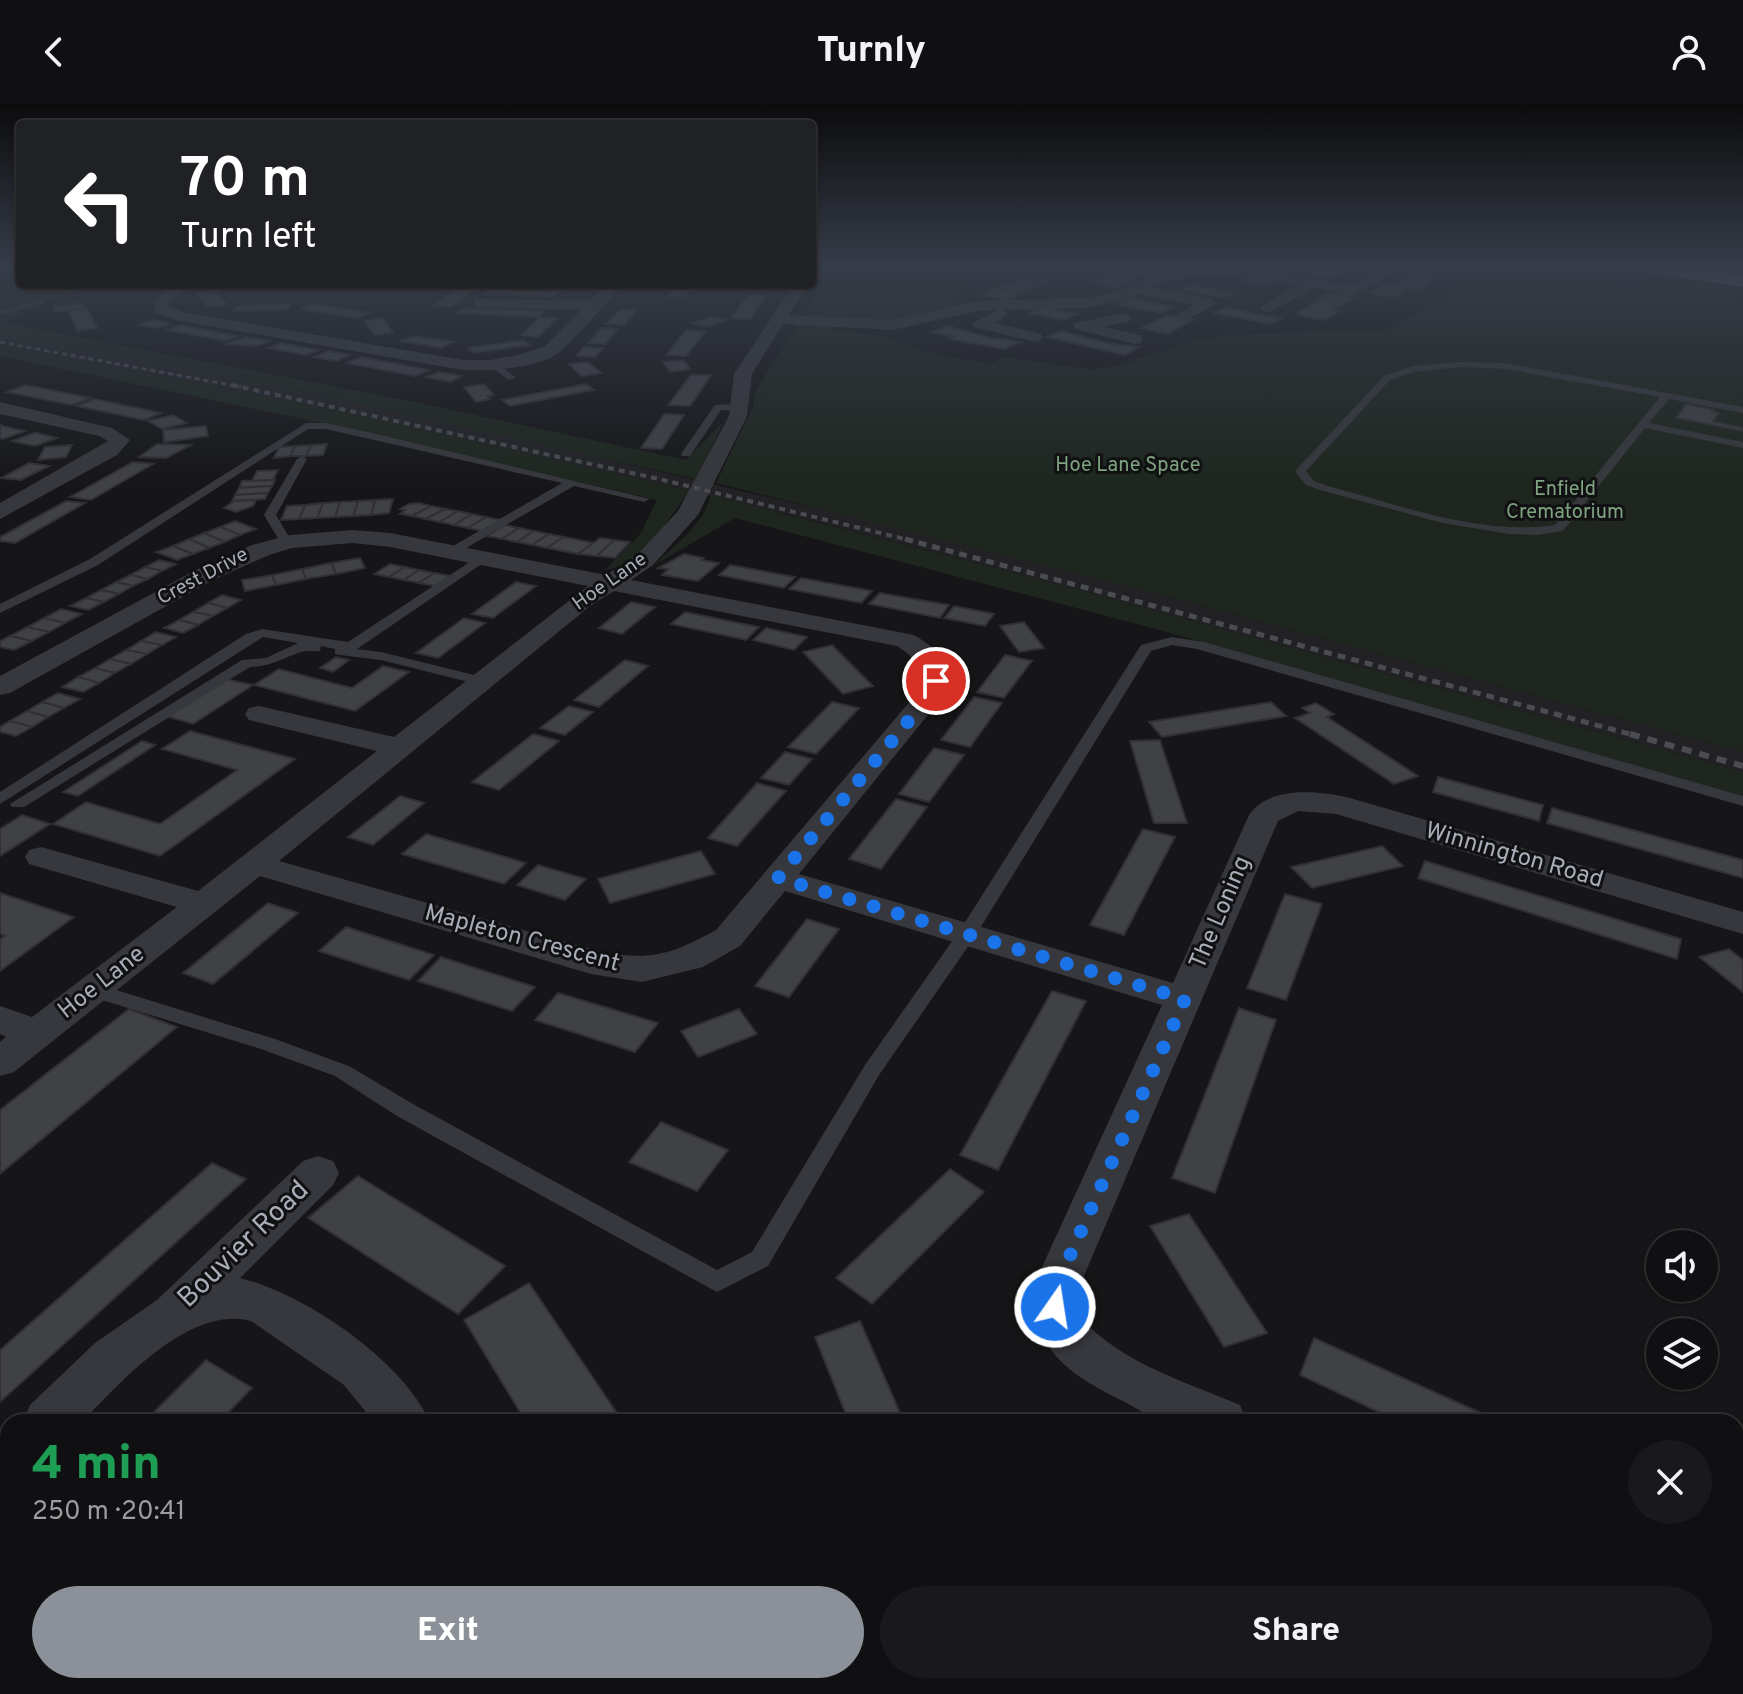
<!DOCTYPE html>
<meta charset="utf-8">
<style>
:root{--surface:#101012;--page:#19191b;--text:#f1f3f6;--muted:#9c9d9f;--line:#303032;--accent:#8c9099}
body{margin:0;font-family:Overpass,sans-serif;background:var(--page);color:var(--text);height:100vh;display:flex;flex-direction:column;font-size:30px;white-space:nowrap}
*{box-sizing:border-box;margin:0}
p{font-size:26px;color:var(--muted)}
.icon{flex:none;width:44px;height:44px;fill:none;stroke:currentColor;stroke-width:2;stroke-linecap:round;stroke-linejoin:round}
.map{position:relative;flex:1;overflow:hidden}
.panel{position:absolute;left:0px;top:1310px;width:1744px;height:280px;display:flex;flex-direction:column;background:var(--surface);border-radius:24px 24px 0 0;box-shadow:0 2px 6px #0004,0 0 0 2px var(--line)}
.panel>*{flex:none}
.hud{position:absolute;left:16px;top:16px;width:800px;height:168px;border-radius:8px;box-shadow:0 2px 6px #0004,0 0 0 2px var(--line);background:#202124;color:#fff;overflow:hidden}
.fabs{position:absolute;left:1646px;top:1126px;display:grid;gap:16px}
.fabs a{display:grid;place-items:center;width:72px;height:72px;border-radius:50%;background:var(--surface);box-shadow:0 2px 6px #0004,0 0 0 2px var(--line);font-size:40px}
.pin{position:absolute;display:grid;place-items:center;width:68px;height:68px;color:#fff;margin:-34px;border:4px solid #fff;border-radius:50%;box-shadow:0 2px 8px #0007}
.me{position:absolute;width:88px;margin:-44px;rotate:13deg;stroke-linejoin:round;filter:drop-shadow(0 0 6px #0008)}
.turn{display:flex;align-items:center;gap:28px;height:168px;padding:0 32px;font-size:36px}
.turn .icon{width:104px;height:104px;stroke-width:2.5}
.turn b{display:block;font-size:56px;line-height:68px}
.round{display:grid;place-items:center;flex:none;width:84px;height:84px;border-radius:42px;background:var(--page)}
.overview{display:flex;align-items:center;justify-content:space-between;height:136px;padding:0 32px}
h1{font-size:48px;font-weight:800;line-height:60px;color:#1e9e55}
.action{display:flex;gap:16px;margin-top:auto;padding:16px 32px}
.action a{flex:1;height:92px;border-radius:48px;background:var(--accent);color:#fff;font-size:32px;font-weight:800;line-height:92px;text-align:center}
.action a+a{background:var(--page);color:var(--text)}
header{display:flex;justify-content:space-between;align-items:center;height:104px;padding:0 32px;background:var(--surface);font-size:36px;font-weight:800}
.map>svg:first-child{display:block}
</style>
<header><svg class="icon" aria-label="back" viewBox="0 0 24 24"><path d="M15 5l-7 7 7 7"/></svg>Turnly<svg class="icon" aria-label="person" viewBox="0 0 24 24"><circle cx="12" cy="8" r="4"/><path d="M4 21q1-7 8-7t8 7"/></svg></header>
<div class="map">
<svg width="1743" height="1590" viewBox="0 0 1743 1590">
<rect width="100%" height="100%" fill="#161618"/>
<g fill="#222225">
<polygon points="1604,161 1654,169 1633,184 1582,176"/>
<polygon points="0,232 223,271 449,318 871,417 1177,495 1743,648 1743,668 1084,487 786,410 373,314 0,241"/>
</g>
<g fill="#1e261f">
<polygon points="0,161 20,161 20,180 90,180 56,195 36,196 0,207"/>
<path d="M1446 161H1602L1583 176 1633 184 1654 169 1743 182V648L1177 495 716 379 753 303 756 286 808 206 827 164 1036 170C1016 172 976 166 962 182 957 188 956 198 951 205L894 219 835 221 832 225 881 232 931 249 990 260 1004 253 1094 266 1121 261 1189 238 1235 231 1391 225 1478 172 1465 164Z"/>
<polygon points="52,197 5,219 410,297 686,356 724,317 696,375 296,286 0,232 0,213"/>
<path d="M0 241 373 314 690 387C667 414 645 462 605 466L641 429 657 396 318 318 0 252Z"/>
<path d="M711 391 1084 487 1743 668V692L1152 524 735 414 654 461C674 442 705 419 711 391Z"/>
</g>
<g fill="#404145" stroke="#303034" stroke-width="2">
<polygon points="1315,165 1341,169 1329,175 1303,170"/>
<polygon points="1115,168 1139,172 1115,184 1090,179"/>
<polygon points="1414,170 1439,174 1420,186 1395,182"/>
<polygon points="1252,171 1280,176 1268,182 1240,177"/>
<polygon points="1026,174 1047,178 1022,188 1000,183"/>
<polygon points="678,180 696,180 684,194 667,193"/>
<polygon points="1192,181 1234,189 1222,194 1180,186"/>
<polygon points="1383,181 1408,185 1394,193 1368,189"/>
<polygon points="995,184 1022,189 1007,196 980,190"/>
<polygon points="490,185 559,188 553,193 484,190"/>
<polygon points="215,187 227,201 208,203 196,189"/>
<polygon points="455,187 473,187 451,203 433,202"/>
<polygon points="1329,189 1354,194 1332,206 1340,207 1324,216 1295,211"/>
<polygon points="749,190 766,191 750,215 731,214"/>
<polygon points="1130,194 1173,203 1161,209 1117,200"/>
<polygon points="81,199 84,204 55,208 53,203"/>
<polygon points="291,200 288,205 234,207 237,202"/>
<polygon points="314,200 371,209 357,214 300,205"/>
<polygon points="1043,203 1078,210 1064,216 1028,209"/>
<polygon points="1225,203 1260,211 1282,214 1271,220 1214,209"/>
<polygon points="87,204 97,224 78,227 68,207"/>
<polygon points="465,204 544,207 538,213 458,209"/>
<polygon points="620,206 637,206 624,221 606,220"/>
<polygon points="1168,211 1193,216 1167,230 1141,224"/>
<polygon points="540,213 558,214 538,233 521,231"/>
<polygon points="711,213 726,216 707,223 693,219"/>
<polygon points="383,214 393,229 374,231 364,217"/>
<polygon points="153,216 172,220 157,224 138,221"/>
<polygon points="181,221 221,229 239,232 225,237 167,226"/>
<polygon points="947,222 991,234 1021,238 1004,245 949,235 954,233 931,228"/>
<polygon points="602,224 618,225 605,240 588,239"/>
<polygon points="686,226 706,227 686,252 666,251"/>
<polygon points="1061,227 1107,239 1139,243 1125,251 1046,233"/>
<polygon points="413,232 454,238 441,244 400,237"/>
<polygon points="246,233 271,237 257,242 225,240"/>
<polygon points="524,236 530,241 473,249 468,244"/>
<polygon points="280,239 319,246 306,251 268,244"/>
<polygon points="584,243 603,244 595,253 576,252"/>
<polygon points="328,247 350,251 337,257 314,253"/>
<polygon points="361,253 429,266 415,272 347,259"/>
<polygon points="683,256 690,265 670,268 663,258"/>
<polygon points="588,258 601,269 581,272 569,260"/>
<polygon points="438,268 462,272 450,278 426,273"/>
<polygon points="691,271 711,271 690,302 668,301"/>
<polygon points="484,280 494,291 487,292 490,295 476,298 464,283"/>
<polygon points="586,280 594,286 510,302 502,296"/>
<polygon points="26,281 91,294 72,301 7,288"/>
<polygon points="95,295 161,309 144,316 77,302"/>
<polygon points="1686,300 1714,306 1712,308 1719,309 1713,317 1743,324 1743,327 1676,314"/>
<polygon points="664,310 684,311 662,345 641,344"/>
<polygon points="173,311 187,319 162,325 148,317"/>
<polygon points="0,321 15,325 25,327 3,335 0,334"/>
<polygon points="206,322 208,332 164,338 163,326"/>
<polygon points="34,329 37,329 57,334 35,342 12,337"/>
<polygon points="157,340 191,341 166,354 139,353"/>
<polygon points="327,340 323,351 306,352 311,341"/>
<polygon points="72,341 66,353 38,356 45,343"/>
<polygon points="311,341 306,352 290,352 295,342"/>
<polygon points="295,342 290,352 274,354 279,343"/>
<polygon points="133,358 153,360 91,396 70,393"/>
<polygon points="29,359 49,362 21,376 1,374"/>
<polygon points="278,366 273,376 252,377 257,367"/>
<polygon points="275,376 272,382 239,384 242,377"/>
<polygon points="272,382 268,389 235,391 239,384"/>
<polygon points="268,389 265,395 232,397 235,391"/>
<polygon points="393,395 389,409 371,411 375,396"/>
<polygon points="256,396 253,402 236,408 224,404 234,397"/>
<polygon points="375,396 371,411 353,412 358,397"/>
<polygon points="66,397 85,399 15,439 0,437 0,433"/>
<polygon points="358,397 353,412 335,413 340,398"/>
<polygon points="340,398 335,413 317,414 323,399"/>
<polygon points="323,399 317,414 299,415 305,401"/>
<polygon points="419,399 431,402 412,412 400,410 405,406 400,405 409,400"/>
<polygon points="305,401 299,415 281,416 287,402"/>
<polygon points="431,402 445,405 426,415 412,412"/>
<polygon points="445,405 458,407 440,418 426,415"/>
<polygon points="458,407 472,410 454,421 440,418"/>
<polygon points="472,410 486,413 468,424 454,421"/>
<polygon points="486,413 500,416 482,427 468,424"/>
<polygon points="235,417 256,425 240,431 220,423"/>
<polygon points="505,421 519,424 502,435 487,432"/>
<polygon points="220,423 240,431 225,438 204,429"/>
<polygon points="519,424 534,427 517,438 502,435"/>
<polygon points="534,427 549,430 532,441 517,438"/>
<polygon points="204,429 225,438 209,444 189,435"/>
<polygon points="549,430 564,433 547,444 532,441"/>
<polygon points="564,433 594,439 578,450 547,444"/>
<polygon points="600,434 614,436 597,452 578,450"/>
<polygon points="189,435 209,444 193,450 173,442"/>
<polygon points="614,436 630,438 615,454 597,452"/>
<polygon points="173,442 193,450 177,456 156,448"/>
<polygon points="684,450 704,454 702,456 719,459 698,477 662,471 668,465 658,464"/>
<polygon points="360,454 365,464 336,470 331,459"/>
<polygon points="159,456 176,460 162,467 145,463"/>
<polygon points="331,459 336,470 306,475 302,465"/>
<polygon points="390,460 405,463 389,473 374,470"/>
<polygon points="730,461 795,473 784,484 719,471"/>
<polygon points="145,463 162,467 148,475 130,471"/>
<polygon points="405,463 419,466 404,476 389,473"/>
<polygon points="302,465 306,475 276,481 272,471"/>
<polygon points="419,466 434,469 419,479 404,476"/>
<polygon points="434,469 450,472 435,482 419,479"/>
<polygon points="130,471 148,475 133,482 116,478"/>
<polygon points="272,471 276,481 245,487 242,476"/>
<polygon points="801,474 872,487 861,499 789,485"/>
<polygon points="116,478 133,482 119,490 101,486"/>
<polygon points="516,478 536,482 493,514 472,510"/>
<polygon points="101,486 119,490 104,498 86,494"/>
<polygon points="880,489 949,501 940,514 869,500"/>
<polygon points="222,491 241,496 227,504 208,499"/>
<polygon points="86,494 104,498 88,506 70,502"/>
<polygon points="631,498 655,503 622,530 599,524"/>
<polygon points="208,499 227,504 213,512 193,508"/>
<polygon points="954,502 994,510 985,522 944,514"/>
<polygon points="61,505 82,510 65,519 44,514"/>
<polygon points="193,508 213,512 198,521 179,516"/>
<polygon points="685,508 759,523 746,536 671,520"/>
<polygon points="44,514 65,519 49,528 27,523"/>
<polygon points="464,514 485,519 438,554 416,549"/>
<polygon points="179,516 198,521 183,529 164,524"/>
<polygon points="1024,518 1044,544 1019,548 1000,522"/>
<polygon points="27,523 49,528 32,537 10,532"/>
<polygon points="766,524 807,533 794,546 753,536"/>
<polygon points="156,528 176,533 162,541 141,537"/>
<polygon points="10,532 32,537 14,546 0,543 0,537"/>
<polygon points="141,537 162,541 147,550 126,546"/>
<polygon points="832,541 873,582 843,590 803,548"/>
<polygon points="126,546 147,550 131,560 110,555"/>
<polygon points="1005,551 1032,557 1004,594 977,588"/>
<polygon points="336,553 349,556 333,568 320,564"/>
<polygon points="110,555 131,560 115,569 95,564"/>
<polygon points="625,556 648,562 599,603 574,596"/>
<polygon points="383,562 409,568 355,607 254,581 279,565 352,584"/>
<polygon points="95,564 115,569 99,579 78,573"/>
<polygon points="78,573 99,579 83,588 62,583"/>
<polygon points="225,575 253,581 193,620 166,612"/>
<polygon points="58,589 80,595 64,604 42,598"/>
<polygon points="974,593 1002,599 970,643 941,636"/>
<polygon points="42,598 64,604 48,613 27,607"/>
<polygon points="832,598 859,604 816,650 788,643"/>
<polygon points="1271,598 1286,612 1162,633 1149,618"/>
<polygon points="1316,599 1334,610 1327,613 1418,672 1394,680 1295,614 1310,609 1302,604"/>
<polygon points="569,602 593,608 565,631 540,624"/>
<polygon points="27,607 48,613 32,623 10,617"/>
<polygon points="10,617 32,623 16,632 0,628 0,623"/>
<polygon points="190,627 295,655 160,752 53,720 86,698 160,720 237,666 162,645"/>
<polygon points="533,630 559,637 499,686 472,678"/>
<polygon points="1160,636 1187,719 1154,719 1130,637"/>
<polygon points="142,637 155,641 78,692 63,688"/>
<polygon points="934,644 964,651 929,698 899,690"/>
<polygon points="785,648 812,655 789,681 761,674"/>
<polygon points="1438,673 1543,701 1539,717 1433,688"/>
<polygon points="757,679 786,687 737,742 708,734"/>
<polygon points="400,692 424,699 373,741 348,733"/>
<polygon points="896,695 927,703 881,765 849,755"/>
<polygon points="1552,704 1743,756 1743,774 1547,719"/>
<polygon points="22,711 50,720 0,752 0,725"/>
<polygon points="1143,725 1175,733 1124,831 1090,821"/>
<polygon points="426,730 526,759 504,780 402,750"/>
<polygon points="1382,742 1403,762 1312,784 1291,763"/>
<polygon points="701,747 715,770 610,799 598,775"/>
<polygon points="1425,757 1681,835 1677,855 1418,774"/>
<polygon points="538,761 586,775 565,796 517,781"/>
<polygon points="0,789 74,813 0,867 0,835 5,832 0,830"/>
<polygon points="1285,790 1322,800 1286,896 1247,884"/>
<polygon points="268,799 298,809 213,880 183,869"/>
<polygon points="807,815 839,825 789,893 755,882"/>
<polygon points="346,823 434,851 409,876 319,847"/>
<polygon points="1729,845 1743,856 1743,888 1699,853"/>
<polygon points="441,853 535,883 512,907 418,877"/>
<polygon points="1052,887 1086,897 998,1066 960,1051"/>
<polygon points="558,889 658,919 635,948 535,916"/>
<polygon points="1239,904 1276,916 1215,1089 1172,1074"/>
<polygon points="129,905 177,923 0,1070 0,1006"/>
<polygon points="739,905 757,930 698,953 681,927"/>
<polygon points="661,1018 728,1046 697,1087 629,1058"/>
<polygon points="212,1059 246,1075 0,1298 0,1246"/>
<polygon points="950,1065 984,1088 872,1200 836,1174"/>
<polygon points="358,1072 505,1162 458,1210 308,1114"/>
<polygon points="1189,1110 1267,1229 1224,1243 1150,1122"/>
<polygon points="529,1179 623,1318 526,1318 464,1216"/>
<polygon points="860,1217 904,1318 849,1318 815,1233"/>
<polygon points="1314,1234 1501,1318 1400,1318 1300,1271"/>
<polygon points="206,1256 252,1284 219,1318 144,1318"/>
<polygon points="1743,1414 1743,1486 1736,1477 1736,1416"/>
<polygon points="18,1582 123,1582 125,1590 20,1590"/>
<polygon points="346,1582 395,1582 382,1590 349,1590"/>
<polygon points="702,1582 817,1582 825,1590 709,1590"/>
<polygon points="1417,1582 1460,1582 1458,1590 1432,1590"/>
</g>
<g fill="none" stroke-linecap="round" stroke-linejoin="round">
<g fill="#37383d" fill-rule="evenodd">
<polygon points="1623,161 1631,161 1623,169 1617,169"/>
<polygon points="656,180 653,184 610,181 611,180"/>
<polygon points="41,195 44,199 0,212 0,207"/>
<path d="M1461 258 1505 259 1743 303V309L1669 295 1649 319 1743 338V344L1645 324 1563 427 1537 431 1509 430 1443 419 1320 386 1306 381 1295 367 1384 272 1413 262ZM1461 263 1505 265 1660 293 1555 421C1480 432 1400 401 1328 382L1314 377 1306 367 1390 276 1414 268Z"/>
<polygon points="492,259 498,259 516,274 508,276 492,263"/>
<polygon points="715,301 740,300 745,303 740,306 721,306 690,352 682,352 681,350"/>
<polygon points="306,319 326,319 368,328 650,395 644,398 574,382 452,452 446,448 448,445 562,379 326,325 308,325 98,461 0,509 0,500 90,455"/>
<polygon points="302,352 307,355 276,411 292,438 286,442 282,441 264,411 297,355"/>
<path d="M482 450 486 451V457L357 545 381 548 486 574V580L481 581 381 556 340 551 335 550V545L321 542 320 547C313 548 307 546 301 548 280 555 273 562 250 563L24 703H12L10 700 242 556 266 554 298 539 263 533 0 700V688L246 530 262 525 348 538Z"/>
<polygon points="1172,533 1204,538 1743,692 1743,702 1197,545 1172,541 1151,547 974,834 879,971 768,1162 717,1188 397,1012 335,972 261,945 86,891 83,886 86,881 100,881 275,935 349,962 413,1000 717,1166 752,1148 865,961 960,826 1141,541"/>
</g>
<g fill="#37383d" fill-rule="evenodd">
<path d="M1100 161H1128L1165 168 1205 164 1271 167 1351 181 1382 165 1378 161H1408L1438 166 1440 169 1433 173 1398 168 1346 195 1341 193 1340 188 1315 184 1268 209 1260 204 1263 201 1299 181C1254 172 1195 164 1152 183L1209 194 1217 199 1183 218 1175 213 1194 201 1138 190 1123 196 1086 204 1003 206 1008 210 995 219 1041 230 1043 233 1041 236 1035 238 974 223 972 220 997 206 977 207 893 226 783 220 752 270 747 312 698 411 653 461 631 476 914 531C939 546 954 561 944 591L799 770 1173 879 1249 711C1270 681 1319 687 1350 694L1743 808V830L1336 710 1298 707 1278 717 1083 1174 1081 1214C1121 1259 1186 1278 1240 1301L1247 1318C1224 1318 1189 1323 1167 1318 1152 1315 1136 1304 1123 1297 1068 1270 1025 1242 1037 1174L1162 901 785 787 740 842 703 863 642 878 591 870 260 772 14 968 0 972V938L6 933 0 930V902L32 913 177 803 29 760 25 753 29 746 41 743 198 787 377 647 249 616 245 610 249 604 259 602 394 633 588 482 390 443 353 439 292 444 269 451 213 476 10 589 0 591V572L196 466 252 441 290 431 353 426 390 429 606 471 637 451 678 407 729 312 734 270 794 180H808L789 211 893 216 977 197 1086 194 1114 189 1150 173 1102 164ZM614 487 897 542C917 555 926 565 917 589L716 826C672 850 655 856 605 849L279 757 590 502Z"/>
<path d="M175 180H192L169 199V203L183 208 463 256H490L519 251 545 242 581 206 479 203 474 201V195L590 197 607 180H622C611 194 570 241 557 250 531 266 492 266 463 266L180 217 156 209 153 197Z"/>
<polygon points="1124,209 1132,214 1130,217 1104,223 1141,231 1143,235 1141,239 1135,240 1076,225 1074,222 1076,219"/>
<polygon points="0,298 112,324 130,336 117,351 0,415 0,399 108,337 99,332 0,310"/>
<path d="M318 1052 333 1057 339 1069 333 1081 240 1174C305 1190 402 1256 430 1318H374L344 1281 251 1217C189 1201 121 1278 82 1318H23L30 1301 95 1239 157 1196 303 1057Z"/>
<polygon points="8,1334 8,1389 0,1392 0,1338"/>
<polygon points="1736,1550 1743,1553 1743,1590 1711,1590 1708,1582 1736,1582"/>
<polygon points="517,1582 577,1582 580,1590 520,1590"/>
</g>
<polygon fill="#63666e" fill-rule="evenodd" points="1628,161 1671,161 1743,171 1743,183 1637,167"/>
<polyline stroke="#4a4c52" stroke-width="3" stroke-dasharray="5 4" stroke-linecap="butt" points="0,238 241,283"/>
<polyline stroke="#4a4c52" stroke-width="4" stroke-dasharray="6 5" stroke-linecap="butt" points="232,281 659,375 913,437"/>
<polyline stroke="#4a4c52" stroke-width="5" stroke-dasharray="8 6" stroke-linecap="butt" points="905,435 1637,632"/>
<polyline stroke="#4a4c52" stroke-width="6" stroke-dasharray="10 8" stroke-linecap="butt" points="1630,630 1743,662"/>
</g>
<linearGradient id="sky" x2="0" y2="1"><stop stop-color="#0c0c0d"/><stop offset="0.42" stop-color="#363c48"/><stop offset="1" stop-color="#363c48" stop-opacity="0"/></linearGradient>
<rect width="1743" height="383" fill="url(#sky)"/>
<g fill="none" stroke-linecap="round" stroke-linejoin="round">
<polyline stroke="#1a73e8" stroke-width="14" stroke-dasharray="0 25.2" points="936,577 930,591 778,774 1185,895 1060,1174 1055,1203"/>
</g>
<g text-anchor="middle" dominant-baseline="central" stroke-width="6" stroke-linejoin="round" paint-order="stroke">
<g font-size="20" fill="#7fa381" stroke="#111113">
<text x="1128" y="362">Hoe Lane Space</text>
<text x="1565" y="386">Enfield<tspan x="1565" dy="23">Crematorium</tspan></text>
</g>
<g font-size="20" fill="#a8adb8" stroke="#111113">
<text transform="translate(203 473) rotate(-28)">Crest Drive</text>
<text transform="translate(610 478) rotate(-35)">Hoe Lane</text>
</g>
<g font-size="24" fill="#a8adb8" stroke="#111113">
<text transform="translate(1514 752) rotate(16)">Winnington Road</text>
<text transform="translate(1221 809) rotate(-67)">The Loning</text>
<text transform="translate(522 835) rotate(15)">Mapleton Crescent</text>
<text transform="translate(102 879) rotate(-38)">Hoe Lane</text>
</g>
<g font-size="28" fill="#a8adb8" stroke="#111113">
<text transform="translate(244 1141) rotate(-44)">Bouvier Road</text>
</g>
</g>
</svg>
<div class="fabs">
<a><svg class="icon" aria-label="sound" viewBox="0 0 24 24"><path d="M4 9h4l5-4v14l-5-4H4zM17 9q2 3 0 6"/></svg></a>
<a><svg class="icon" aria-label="layers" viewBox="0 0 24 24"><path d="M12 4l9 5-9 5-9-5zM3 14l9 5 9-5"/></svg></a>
</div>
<div class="pin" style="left:936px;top:577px;background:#d93025"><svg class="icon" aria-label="arrive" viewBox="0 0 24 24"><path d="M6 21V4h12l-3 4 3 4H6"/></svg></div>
<svg class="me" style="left:1055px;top:1203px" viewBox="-20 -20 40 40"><circle r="17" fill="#1a73e8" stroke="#fff" stroke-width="3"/><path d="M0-11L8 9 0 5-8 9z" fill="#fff"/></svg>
<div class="hud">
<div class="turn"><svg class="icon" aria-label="left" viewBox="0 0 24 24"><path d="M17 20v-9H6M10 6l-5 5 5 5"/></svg><div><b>70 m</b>Turn left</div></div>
</div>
<section class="panel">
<div class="overview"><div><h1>4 min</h1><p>250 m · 20:41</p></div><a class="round"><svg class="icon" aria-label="close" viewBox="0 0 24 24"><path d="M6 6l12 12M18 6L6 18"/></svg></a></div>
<div class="action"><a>Exit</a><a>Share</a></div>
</section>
</div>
